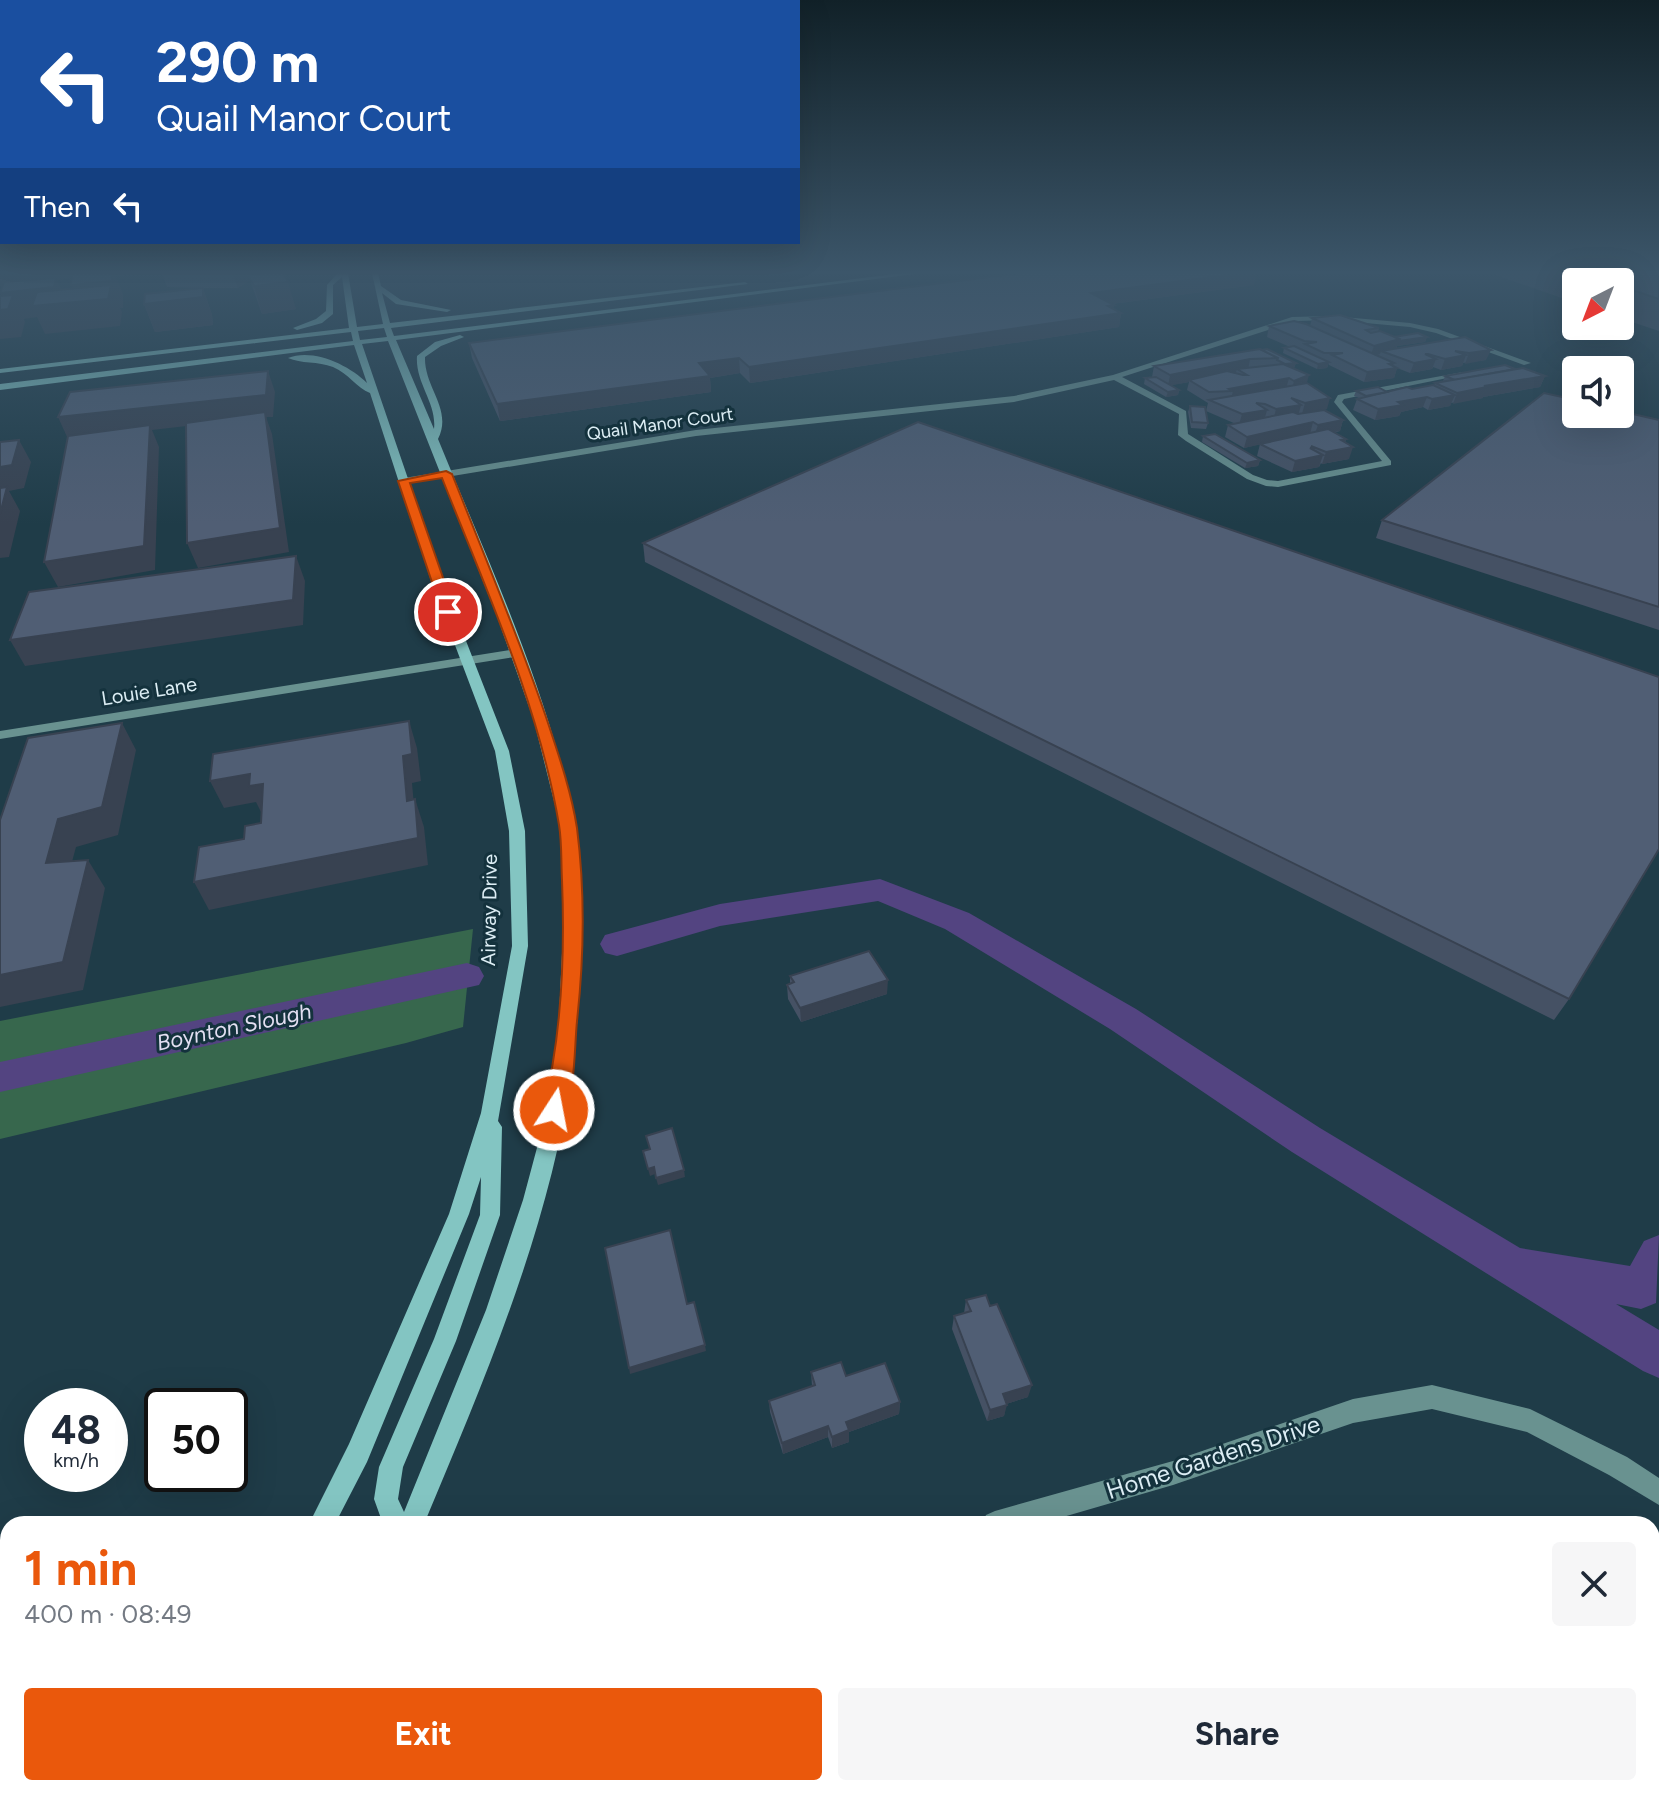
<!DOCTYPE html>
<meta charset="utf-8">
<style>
:root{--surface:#fff;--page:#f6f6f7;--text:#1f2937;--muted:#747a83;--accent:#ea580c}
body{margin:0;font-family:Figtree,sans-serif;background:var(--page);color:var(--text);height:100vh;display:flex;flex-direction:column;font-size:30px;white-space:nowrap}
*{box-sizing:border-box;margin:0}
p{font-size:26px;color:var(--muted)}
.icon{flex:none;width:44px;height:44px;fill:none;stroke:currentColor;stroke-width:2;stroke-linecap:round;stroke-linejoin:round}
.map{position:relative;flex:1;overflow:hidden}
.panel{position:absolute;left:0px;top:1516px;width:1660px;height:280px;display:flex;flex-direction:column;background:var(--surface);border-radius:24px 24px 0 0;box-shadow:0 8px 32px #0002}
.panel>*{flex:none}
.guide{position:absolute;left:0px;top:0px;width:800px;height:244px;box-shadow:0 8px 32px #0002;background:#1a4fa0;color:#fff;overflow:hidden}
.needle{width:52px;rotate:222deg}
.buttons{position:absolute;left:1562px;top:268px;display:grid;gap:16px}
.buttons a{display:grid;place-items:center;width:72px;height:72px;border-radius:8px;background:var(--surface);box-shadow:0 8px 32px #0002;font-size:40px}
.speed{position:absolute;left:24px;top:1388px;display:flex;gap:16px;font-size:40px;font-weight:700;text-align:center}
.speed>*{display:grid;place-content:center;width:104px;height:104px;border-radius:50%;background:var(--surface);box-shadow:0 8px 32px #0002;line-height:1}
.speed small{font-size:20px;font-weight:400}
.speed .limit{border:4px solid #111;border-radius:12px;background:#fff;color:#111}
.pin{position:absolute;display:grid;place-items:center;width:68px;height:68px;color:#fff;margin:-34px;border:4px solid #fff;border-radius:50%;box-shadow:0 2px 8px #0007}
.me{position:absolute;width:88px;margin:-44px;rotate:11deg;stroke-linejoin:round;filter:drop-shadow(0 0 6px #0008)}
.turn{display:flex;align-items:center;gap:28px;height:168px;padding:0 24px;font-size:36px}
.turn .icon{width:104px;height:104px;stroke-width:2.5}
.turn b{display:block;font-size:56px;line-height:68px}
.then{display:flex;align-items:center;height:76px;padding:0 24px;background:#0003;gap:16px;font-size:30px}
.round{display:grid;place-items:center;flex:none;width:84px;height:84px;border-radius:8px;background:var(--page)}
.headline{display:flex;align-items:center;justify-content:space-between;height:136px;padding:0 24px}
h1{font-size:48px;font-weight:700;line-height:60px;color:var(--accent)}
.cta{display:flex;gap:16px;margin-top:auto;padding:16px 24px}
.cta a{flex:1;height:92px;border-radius:8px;background:var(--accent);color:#fff;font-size:32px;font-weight:700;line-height:92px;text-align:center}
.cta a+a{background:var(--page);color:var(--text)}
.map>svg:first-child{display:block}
</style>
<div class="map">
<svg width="1659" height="1796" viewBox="0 0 1659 1796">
<rect width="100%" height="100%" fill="#1f3c48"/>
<polygon fill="#37674d" points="473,929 463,1027 406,1043 0,1139 0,1021"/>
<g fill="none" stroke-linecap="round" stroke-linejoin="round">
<g fill="#534481" fill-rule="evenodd">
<polygon points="880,879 969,913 1136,1009 1320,1128 1520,1248 1630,1266 1644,1241 1659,1235 1656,1303 1641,1309 1616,1304 1659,1330 1659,1378 1643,1371 1292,1152 1110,1029 945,929 878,901 720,926 617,956 605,953 600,944 605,935 720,904"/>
<polygon points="467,963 479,967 484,976 479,985 0,1092 0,1062"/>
</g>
<g fill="#699290" fill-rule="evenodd">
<polygon points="1332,316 1410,323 1438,329 1531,363 1524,365 1436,333 1410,327 1332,320 1296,321 1122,377 1186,411 1188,434 1253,475 1267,480 1278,481 1382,461 1334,402 1338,395 1463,372 1467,374 1344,399 1342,402 1391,461 1391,465 1278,487 1266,486 1247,479 1186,441 1178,435 1179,414 1114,380 1014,402 696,436 404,484 399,481 404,478 696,430 1014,396 1113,375 1292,317"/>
<polygon points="517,649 521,650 521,656 0,739 0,731"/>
<polygon points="1432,1385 1530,1409 1627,1457 1659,1478 1659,1505 1609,1475 1527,1432 1432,1409 1353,1423 1173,1485 1039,1524 982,1524 986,1515 995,1511 1173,1461 1353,1399"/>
<polygon points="701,1788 731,1788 730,1796 700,1796"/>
</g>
<g fill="#83c5c2" fill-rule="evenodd">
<path d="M338 273H348L357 327 383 324 372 273H378L381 286 401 300 451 310 447 312 396 304 382 293 390 323 745 282 748 284 391 328 394 336 903 273H922L396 340 434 429C437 403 415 383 417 356L435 342 460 335 464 337 441 346 425 357C424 388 453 409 438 439 489 564 549 691 575 825 583 871 582 918 580 964 579 1000 577 1036 572 1072 549 1229 485 1379 424 1524H383L374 1499 379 1467 434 1339 480 1215 481 1177 469 1214 367 1462 335 1524H309L349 1444 449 1214 481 1113 512 946 509 831 495 751 433 587 370 393C357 388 348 373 333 367 318 361 301 364 288 358 313 348 349 365 367 383L354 345 0 390V384L353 341 351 332 0 373V369L349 328 342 277 333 285V314L322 323 297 330 293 328 316 319 326 311 327 285ZM384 328 387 337 360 340 358 331ZM388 341 498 619 534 721 560 825 565 890 558 1038 538 1144 523 1200 486 1310 404 1512 398 1499 403 1467 456 1341 500 1215 502 1127 498 1121 528 946 525 831 509 751 445 587 362 344Z"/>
<polygon points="160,1788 191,1788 187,1796 156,1796"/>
<polygon points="266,1788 297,1788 293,1796 262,1796"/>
</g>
</g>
<g fill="#455164">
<polygon points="162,273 254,273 296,309 262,314 250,280 238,288 203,288 212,315 213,325 155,332 144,304 202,288 167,287"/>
<polygon points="1490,273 1659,273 1659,331 1620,318 1620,282 1576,282 1576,303"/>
<polygon points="1254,285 1112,304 1114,305 1113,309 1121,313 1119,327 750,383 740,373 710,378 711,392 500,421 472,358 469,343"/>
<polygon points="1312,318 1379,328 1378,332 1394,337 1427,337 1425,342 1397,346 1397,348 1465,337 1486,360 1463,363 1462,366 1441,370 1433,367 1432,369 1410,373 1397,368 1394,378 1364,382 1329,365 1329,363 1327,368 1317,369 1283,353 1284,348 1290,347 1267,337 1269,326 1310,326"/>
<polygon points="1260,349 1296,363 1294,368 1292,368 1307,383 1327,409 1302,414 1299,413 1299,414 1343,420 1340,431 1334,433 1346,439 1345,443 1349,459 1322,464 1321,463 1319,467 1292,472 1257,456 1260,444 1244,448 1225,437 1228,425 1236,424 1206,411 1208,403 1187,390 1189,382 1171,385 1179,390 1178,395 1166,397 1144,384 1145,378 1152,377 1154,366"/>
<polygon points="1515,369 1545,376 1540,387 1483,397 1483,398 1451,403 1450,406 1428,410 1423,407 1401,412 1399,416 1375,420 1353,410 1357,399 1359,398 1354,396 1356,391 1387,392 1412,389 1434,386 1435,383 1445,382 1443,381 1445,376"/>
<polygon points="1190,406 1208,423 1206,429 1191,428 1188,412"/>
<polygon points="1659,420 1659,630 1376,538 1382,520"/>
<polygon points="1203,436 1260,460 1258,466 1245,468 1202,442"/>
<polygon points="643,543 1569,999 1554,1020 645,562"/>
<polygon points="790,976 887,994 801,1022 788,999 787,985 790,984"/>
<polygon points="966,1300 1028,1397 1006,1404 1004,1416 987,1421 952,1329 954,1316 964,1313"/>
<polygon points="811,1372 846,1376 900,1402 899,1414 849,1432 849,1442 832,1448 828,1437 783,1454 770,1412 769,1401 812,1386"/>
<polygon points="965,1788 974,1788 1128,1789 1125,1793 1126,1796 962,1796"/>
<polygon points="1203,1788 1506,1788 1503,1796 1199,1796"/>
</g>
<g fill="#384251">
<polygon points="0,273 86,273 86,277 57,280 67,303 78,302 71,285 103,273 138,273 138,274 116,276 123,294 123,308 120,308 122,312 120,326 45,334 37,317 24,319 25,322 21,337 0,339 0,310 8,309 0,293 55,280 0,286"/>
<polygon points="232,273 254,273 255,276 238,288"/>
<polygon points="1241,273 1257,273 1254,285 1088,307 1091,293"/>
<polygon points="288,282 296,309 262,314 254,286"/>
<polygon points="203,288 212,315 213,325 155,332 144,304"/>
<polygon points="1114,305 1112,314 1121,313 1119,327 750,383 749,367"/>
<polygon points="1427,337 1425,342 1397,346 1396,350 1381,351 1380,354 1370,357 1374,346 1400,339"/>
<polygon points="1491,350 1486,360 1465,364 1469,353"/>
<polygon points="1425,354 1428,354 1425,361 1436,359 1432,369 1410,373 1414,363"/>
<polygon points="1466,355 1462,366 1441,370 1445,359"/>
<polygon points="739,358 740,373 710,378 711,392 500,421 497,404 699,363"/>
<polygon points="1250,359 1248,370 1237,369 1236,372 1192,381 1189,380 1189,382 1168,386 1170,375"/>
<polygon points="1329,362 1327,368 1317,369 1318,364"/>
<polygon points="1296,363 1294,368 1284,370 1285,364"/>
<polygon points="1394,363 1392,368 1397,368 1394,378 1364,382 1367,372"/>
<polygon points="268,371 275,392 273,417 266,417 272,434 289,552 198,568 187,543 265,417 152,430 159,447 155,570 58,587 44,562 68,439 58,417"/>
<polygon points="1309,375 1306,386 1291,392 1294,381"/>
<polygon points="1545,376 1540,387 1483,397 1483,398 1453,404 1457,393 1484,386"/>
<polygon points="1289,378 1286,389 1231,399 1233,391 1229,389"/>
<polygon points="1179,390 1178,395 1166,397 1168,392"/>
<polygon points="1455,395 1450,406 1428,410 1432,399"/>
<polygon points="1427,397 1423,407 1401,412 1399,416 1375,420 1378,409 1398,402"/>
<polygon points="1330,398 1327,409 1302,414 1305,403"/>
<polygon points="1301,405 1298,416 1273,421 1276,409"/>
<polygon points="1267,410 1264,421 1239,425 1242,414"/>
<polygon points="1343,420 1340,431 1314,436 1318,425"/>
<polygon points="1313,422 1310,434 1244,448 1247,437"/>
<polygon points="1346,439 1343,449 1353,447 1349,459 1322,464 1326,452 1341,440"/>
<polygon points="19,440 31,462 24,488 9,491 20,511 9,557 0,558 0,467"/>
<polygon points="1310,448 1314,448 1311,458 1323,455 1319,467 1292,472 1295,461"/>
<polygon points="1260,460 1258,466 1245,468 1247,463"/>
<polygon points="296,556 305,581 303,625 25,666 10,640"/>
<polygon points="409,721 417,748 421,781 412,783 416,828 407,801 403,756"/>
<polygon points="122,723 136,750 118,835 76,847 64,891 46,863 58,819"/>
<polygon points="250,774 263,784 262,814 256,802 224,808 210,781"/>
<polygon points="415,799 424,827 428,865 209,910 194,882"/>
<polygon points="88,860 105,888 83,990 0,1007 0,975"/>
<polygon points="888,980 887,994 801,1022 800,1008"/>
<polygon points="654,1167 655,1174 650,1176 648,1169"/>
<polygon points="684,1170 685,1177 658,1185 656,1178"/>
<polygon points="705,1345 706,1351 630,1374 629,1368"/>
<polygon points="1032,1385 1028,1397 1000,1406 1003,1394"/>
<polygon points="900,1402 899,1414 849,1432 849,1442 832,1448 832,1437 846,1422"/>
<polygon points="1007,1405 1004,1416 987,1421 990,1410"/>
<polygon points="828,1426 828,1437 783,1454 782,1443"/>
</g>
<g fill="#505e74" stroke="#384251" stroke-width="2">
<polygon points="72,273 112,273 112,281 71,285"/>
<polygon points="264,273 283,273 288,282 254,286 248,275"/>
<polygon points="1021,273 1241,273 1091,293 1114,305 1108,306 1121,313 749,367 739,358 699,363 710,376 497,404 469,343"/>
<polygon points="1578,273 1659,273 1659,299 1620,286 1620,282 1606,282"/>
<polygon points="56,278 54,287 0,293 4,282"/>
<polygon points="111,285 108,299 32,306 37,292"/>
<polygon points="203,288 203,297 144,304 145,294"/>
<polygon points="13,295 8,309 0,310 0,296"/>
<polygon points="1340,315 1379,328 1366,330 1371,333 1380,331 1400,339 1374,346 1312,318"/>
<polygon points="1294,321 1306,324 1394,363 1389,364 1397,368 1367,372 1332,355 1343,353 1324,353 1305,344 1317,342 1304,341 1269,326"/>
<polygon points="1418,333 1427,337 1399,341 1400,339 1394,337"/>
<polygon points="1465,337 1491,350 1469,353 1455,351 1466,355 1445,359 1428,354 1425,354 1436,359 1414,363 1381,351"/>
<polygon points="1294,346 1329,362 1318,364 1284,348"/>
<polygon points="1260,349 1278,358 1250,359 1170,375 1154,366"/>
<polygon points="1267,349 1296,363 1285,364 1277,360 1278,358 1262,350"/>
<polygon points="1283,364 1309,375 1294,381 1289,378 1229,389 1233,391 1209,392 1189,380 1227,371 1243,375 1247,375 1237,369"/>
<polygon points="1505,365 1515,369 1455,380 1445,376"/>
<polygon points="1523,368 1545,376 1484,386 1487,387 1457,393 1435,383"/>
<polygon points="268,371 266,395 58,417 70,392"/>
<polygon points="1156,377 1179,390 1168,392 1145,378"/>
<polygon points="1307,383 1330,398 1305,403 1291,398 1301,405 1276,409 1265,404 1256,403 1267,410 1242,414 1209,400"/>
<polygon points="1433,385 1455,395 1432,399 1427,397 1398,402 1403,405 1378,409 1357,399 1407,387 1412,389"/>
<polygon points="1378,387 1387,392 1366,396 1356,391"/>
<polygon points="1544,393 1576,400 1576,414 1620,414 1620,411 1659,420 1659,607 1382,520"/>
<polygon points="1190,406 1205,407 1208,423 1192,422"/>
<polygon points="1324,410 1343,420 1318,425 1313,422 1247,437 1228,425 1293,412 1298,414"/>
<polygon points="265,412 280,528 187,543 186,423"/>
<polygon points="918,422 1659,677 1659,849 1569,999 643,543"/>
<polygon points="150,425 144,546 44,562 68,436"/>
<polygon points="1328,429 1346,439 1341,440 1353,447 1326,452 1311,446 1314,448 1310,448 1323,455 1295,461 1260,444"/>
<polygon points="1215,434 1260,460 1247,463 1203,436"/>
<polygon points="19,440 12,465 0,467 0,442"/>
<polygon points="7,487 0,514 0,488"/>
<polygon points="296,556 293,600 10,640 29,592"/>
<polygon points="409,721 412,754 403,756 407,801 415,799 418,838 194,882 199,847 244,839 245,826 261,823 263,784 249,786 250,774 210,781 213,754"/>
<polygon points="122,723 102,807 58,819 46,863 88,860 63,962 0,975 0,820 28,738"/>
<polygon points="869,951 888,980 800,1008 787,985 794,982 790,976"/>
<polygon points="672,1128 684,1170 656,1178 654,1167 648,1169 643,1151 650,1149 646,1136"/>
<polygon points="670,1230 687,1304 694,1302 705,1345 629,1368 605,1248"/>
<polygon points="986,1295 990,1306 997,1304 1032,1385 1003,1394 1007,1405 990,1410 954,1316 971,1311 966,1300"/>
<polygon points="841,1362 846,1376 885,1363 900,1402 846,1422 849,1430 832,1437 828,1426 782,1443 769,1401 815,1385 811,1372"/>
<polygon points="974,1788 1128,1788 1128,1789 1124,1791 1126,1796 977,1796"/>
<polygon points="1218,1788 1506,1788 1503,1796 1214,1796"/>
<polygon points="1164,1791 1170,1796 1161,1796"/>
</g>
<linearGradient id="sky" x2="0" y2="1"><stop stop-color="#112128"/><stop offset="0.52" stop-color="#3c566a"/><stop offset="1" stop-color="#3c566a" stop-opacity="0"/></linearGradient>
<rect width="1659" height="524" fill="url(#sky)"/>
<path fill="#ea580c" stroke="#983908" stroke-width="2" d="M446 471 452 474C484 555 518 635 546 717 558 753 571 790 577 828 585 891 584 958 577 1021 574 1052 576 1089 562 1117L554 1119 546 1117 543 1110C562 1036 565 956 562 880 561 862 562 843 559 825 539 705 486 590 442 478L410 483 455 612 448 616 442 612 398 481Z"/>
<g text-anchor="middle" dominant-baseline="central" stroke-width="6" stroke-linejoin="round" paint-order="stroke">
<g font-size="18" fill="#dcedf4" stroke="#14323d">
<text transform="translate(660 424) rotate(-8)">Quail Manor Court</text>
</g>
<g font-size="20" fill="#dcedf4" stroke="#14323d">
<text transform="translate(149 691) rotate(-9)">Louie Lane</text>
<text transform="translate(489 910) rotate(-89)">Airway Drive</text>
</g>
<g font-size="22" font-style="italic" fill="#e3dff2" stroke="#14323d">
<text transform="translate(234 1027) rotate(-12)">Boynton Slough</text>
</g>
<g font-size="24" fill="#dcedf4" stroke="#14323d">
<text transform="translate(1213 1457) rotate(-18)">Home Gardens Drive</text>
</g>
</g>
</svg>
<div class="buttons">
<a><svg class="needle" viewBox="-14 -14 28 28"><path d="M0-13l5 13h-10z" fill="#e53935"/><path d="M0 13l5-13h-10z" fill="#747a83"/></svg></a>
<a><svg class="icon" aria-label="sound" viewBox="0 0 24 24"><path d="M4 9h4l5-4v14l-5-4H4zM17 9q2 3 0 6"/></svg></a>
</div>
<div class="speed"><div>48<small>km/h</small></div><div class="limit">50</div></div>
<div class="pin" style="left:448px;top:612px;background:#d93025"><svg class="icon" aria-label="arrive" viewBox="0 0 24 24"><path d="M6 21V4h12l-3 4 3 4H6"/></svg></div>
<svg class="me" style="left:554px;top:1110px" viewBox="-20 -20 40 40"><circle r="17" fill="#ea580c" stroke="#fff" stroke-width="3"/><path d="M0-11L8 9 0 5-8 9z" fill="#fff"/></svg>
<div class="guide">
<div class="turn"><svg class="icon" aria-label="left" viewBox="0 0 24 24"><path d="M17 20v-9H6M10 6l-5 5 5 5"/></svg><div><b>290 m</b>Quail Manor Court</div></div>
<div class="then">Then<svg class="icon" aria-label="left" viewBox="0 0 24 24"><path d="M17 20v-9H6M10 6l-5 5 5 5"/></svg></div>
</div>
<section class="panel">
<div class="headline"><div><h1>1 min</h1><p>400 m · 08:49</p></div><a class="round"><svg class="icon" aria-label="close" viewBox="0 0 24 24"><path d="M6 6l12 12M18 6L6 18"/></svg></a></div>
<div class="cta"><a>Exit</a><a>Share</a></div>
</section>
</div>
